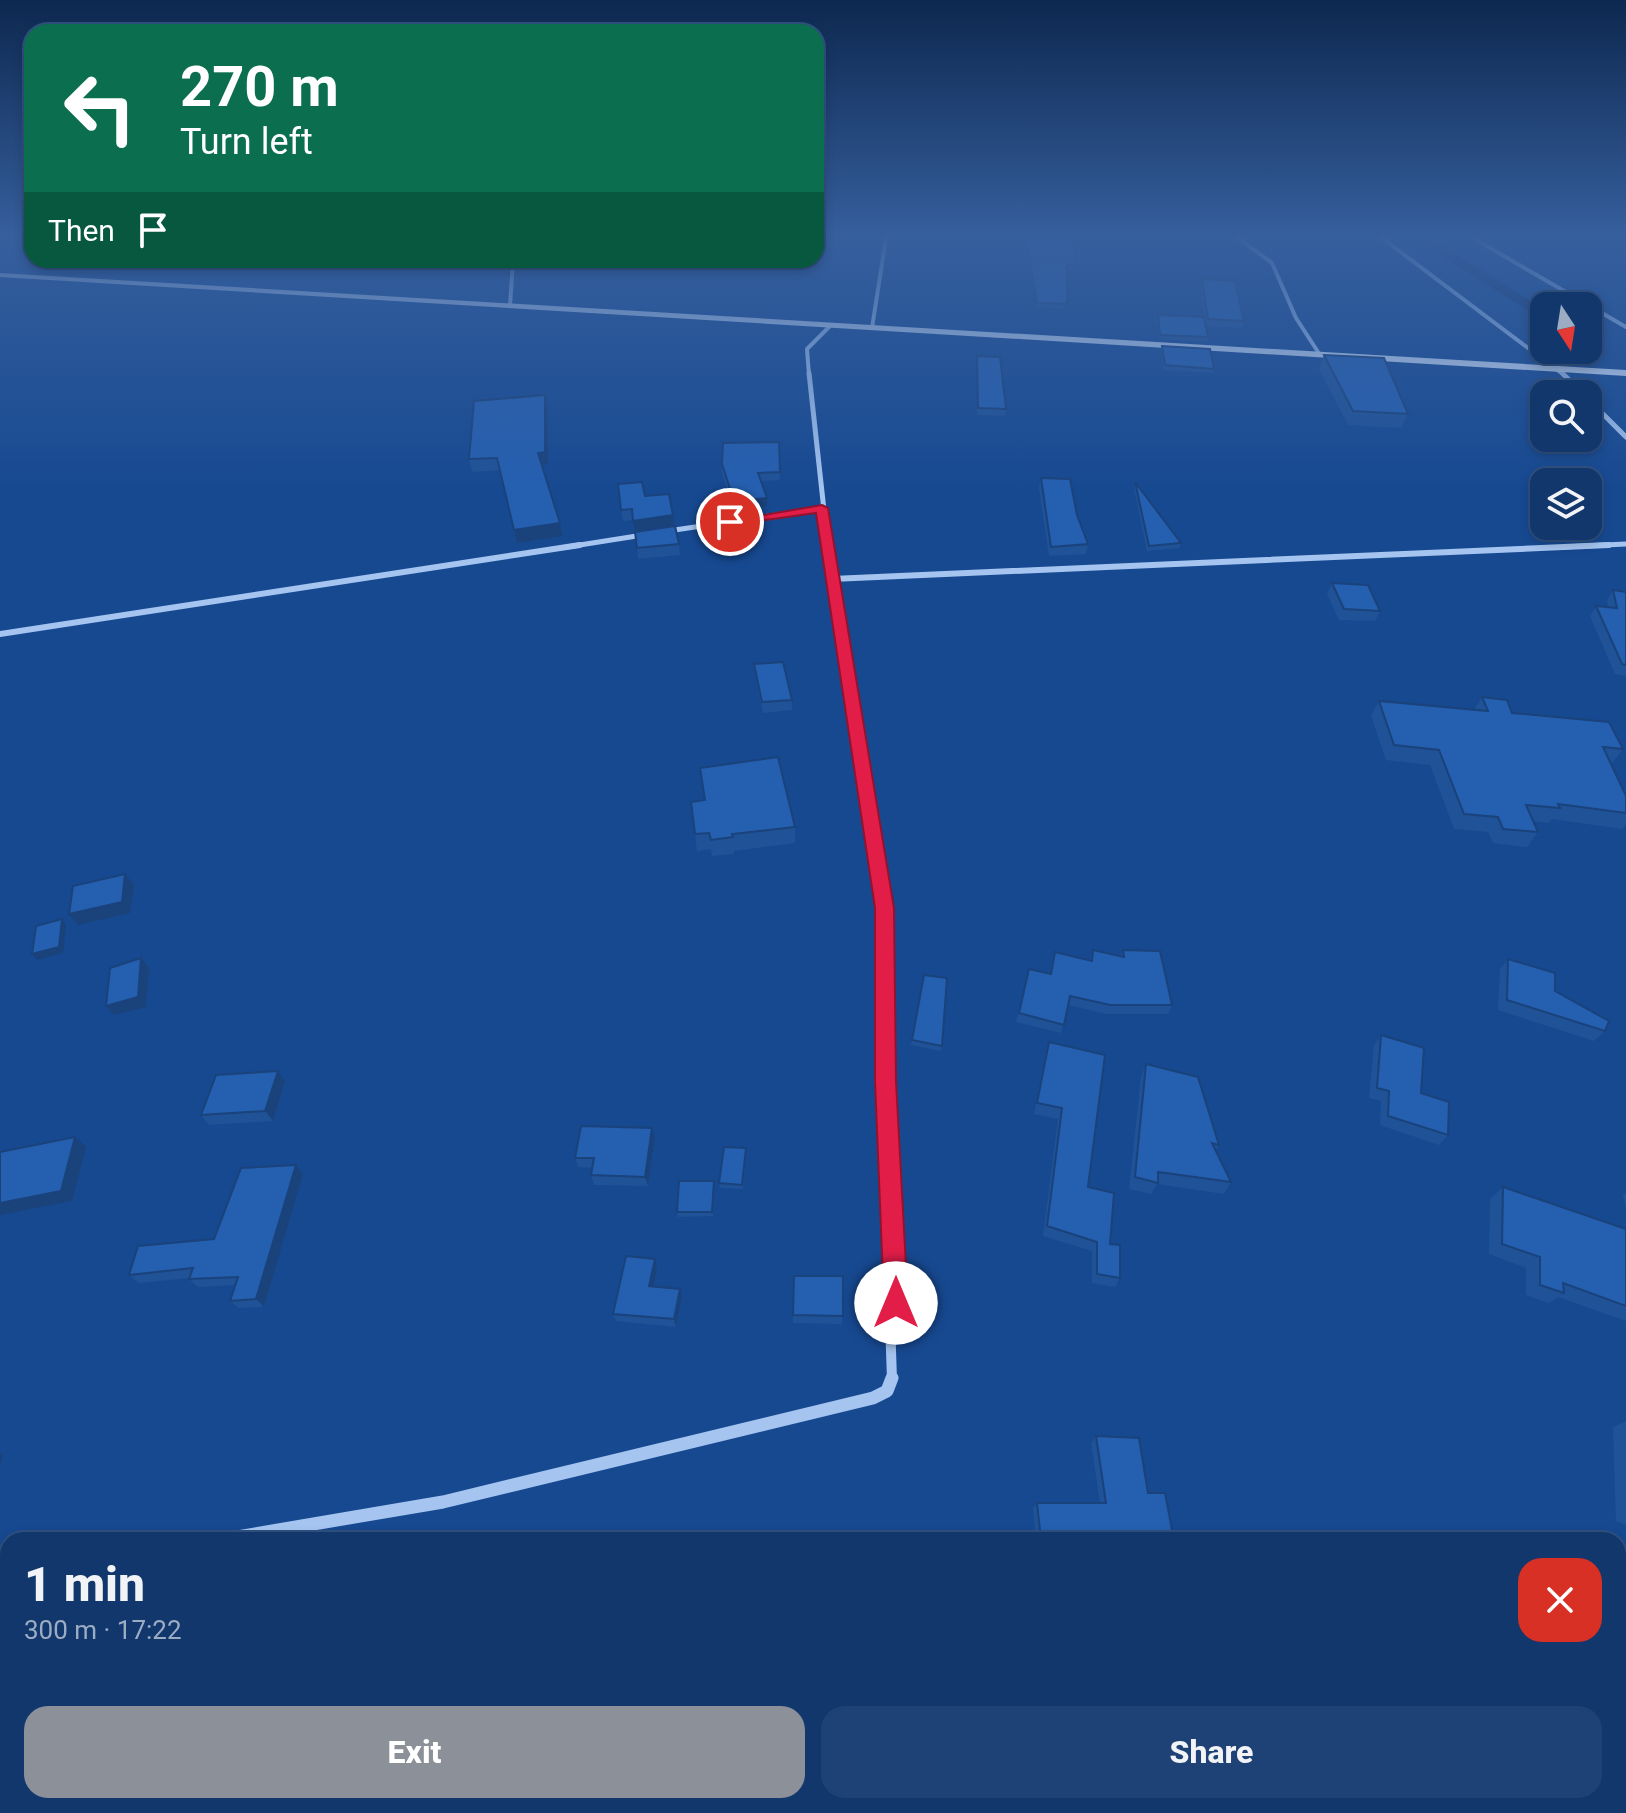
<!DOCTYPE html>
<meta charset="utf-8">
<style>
:root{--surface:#11376d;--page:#1e4275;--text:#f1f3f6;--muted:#9cacc2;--line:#305180;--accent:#8c9099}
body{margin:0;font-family:Roboto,sans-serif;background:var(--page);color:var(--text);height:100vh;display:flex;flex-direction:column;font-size:30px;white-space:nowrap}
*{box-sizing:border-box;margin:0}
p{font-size:26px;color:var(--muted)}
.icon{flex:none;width:44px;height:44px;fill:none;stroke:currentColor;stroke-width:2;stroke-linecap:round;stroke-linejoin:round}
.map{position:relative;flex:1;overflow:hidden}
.panel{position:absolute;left:0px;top:1532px;width:1626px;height:282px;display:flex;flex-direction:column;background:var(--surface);border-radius:24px 24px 0 0;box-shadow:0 4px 12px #0003,0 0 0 2px var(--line)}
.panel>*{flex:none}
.top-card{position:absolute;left:24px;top:24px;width:800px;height:244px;border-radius:24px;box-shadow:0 4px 12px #0003,0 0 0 2px var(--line);background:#0b6e4f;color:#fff;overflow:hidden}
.needle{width:52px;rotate:168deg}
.tools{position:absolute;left:1530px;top:292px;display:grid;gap:16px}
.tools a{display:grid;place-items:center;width:72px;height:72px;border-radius:16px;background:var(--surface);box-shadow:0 4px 12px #0003,0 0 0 2px var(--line);font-size:40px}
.pin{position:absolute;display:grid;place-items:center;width:68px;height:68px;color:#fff;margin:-34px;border:4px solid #fff;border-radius:50%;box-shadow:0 2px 8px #0007}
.me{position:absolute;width:88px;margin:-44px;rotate:0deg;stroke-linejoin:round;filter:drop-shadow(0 0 6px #0008)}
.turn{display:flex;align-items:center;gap:28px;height:168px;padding:0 24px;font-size:36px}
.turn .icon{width:104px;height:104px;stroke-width:2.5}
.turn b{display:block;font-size:56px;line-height:68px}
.then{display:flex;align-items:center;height:76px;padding:0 24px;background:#0003;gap:16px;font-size:30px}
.round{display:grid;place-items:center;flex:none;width:84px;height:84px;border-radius:24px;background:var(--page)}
.overview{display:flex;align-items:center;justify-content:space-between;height:136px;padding:0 24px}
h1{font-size:48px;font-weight:800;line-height:60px}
.primary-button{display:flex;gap:16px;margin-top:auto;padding:16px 24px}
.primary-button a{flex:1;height:92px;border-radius:24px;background:var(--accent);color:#fff;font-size:32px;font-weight:800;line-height:92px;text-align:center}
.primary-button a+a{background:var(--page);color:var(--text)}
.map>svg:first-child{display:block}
</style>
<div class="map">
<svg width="1626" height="1813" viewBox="0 0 1626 1813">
<rect width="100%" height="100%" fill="#174991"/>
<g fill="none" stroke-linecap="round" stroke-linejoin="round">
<g fill="#0e356e" fill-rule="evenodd">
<polygon points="1414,238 1429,238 1544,309 1544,321"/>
<polygon points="1588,338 1599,343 1599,349 1588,350"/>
</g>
<g stroke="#a5c5f0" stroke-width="4">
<polyline points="1238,238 1272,263 1296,318 1320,355"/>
<polyline points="1382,238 1564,375"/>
<polyline points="1473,238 1626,327"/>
<polyline points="510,306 513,260"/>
<polyline points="872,328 886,238"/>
<polyline points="809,375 807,349 831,325"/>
</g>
<g stroke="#a5c5f0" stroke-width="5">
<polyline points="809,373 828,547"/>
<polyline points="1562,373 1584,394"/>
<polyline points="1588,399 1626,437"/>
<polyline points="668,531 822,508"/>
<polyline points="567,547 643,535"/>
<polyline points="1563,547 1626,544"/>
</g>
<g stroke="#a5c5f0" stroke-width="6">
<polyline points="828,545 862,763"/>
<polyline points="832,579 1609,545"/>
<polyline points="0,634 580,545"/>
</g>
<polyline stroke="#a5c5f0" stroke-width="8" points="862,761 885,908 885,1036"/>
<polyline stroke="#a5c5f0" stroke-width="10" points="885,1034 897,1286 890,1320 892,1380"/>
<g stroke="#a5c5f0" stroke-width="13">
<polyline points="219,1540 443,1502 873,1398 887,1391 892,1378"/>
<polyline points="0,1580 8,1578"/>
</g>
<polygon fill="#d3e3fb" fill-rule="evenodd" points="0,273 1626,370 1626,376 0,277"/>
</g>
<g fill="#205297">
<polygon points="1024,238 1075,238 1073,270 1067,269 1066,308 1037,307"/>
<polygon points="1202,279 1244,321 1242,328 1206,326 1200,286"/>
<polygon points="1158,315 1208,337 1207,342 1159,339 1156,319"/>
<polygon points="1162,346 1214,369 1213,373 1163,370 1161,351"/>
<polygon points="1324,355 1408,414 1401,428 1348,425 1319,369"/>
<polygon points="977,356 1006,409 1005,416 977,415"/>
<polygon points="547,407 548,464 542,465 560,523 563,536 517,543 500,470 472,472 469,459"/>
<polygon points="779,442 780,480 761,481 767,506 734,510 722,473 722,464"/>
<polygon points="1041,478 1077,515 1088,544 1086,554 1049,556 1039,488"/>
<polygon points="1135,482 1181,543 1179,548 1147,551 1134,488"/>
<polygon points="618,484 645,496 673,515 674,525 633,520 623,521"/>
<polygon points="679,544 680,555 638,559 637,548"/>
<polygon points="1332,583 1380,611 1375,621 1339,620 1327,594"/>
<polygon points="1613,590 1626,592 1626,676 1615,674 1590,616 1596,606 1608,607 1607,600"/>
<polygon points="754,664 792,700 792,710 763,713 755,675"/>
<polygon points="1482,697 1512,713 1623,749 1611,764 1626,796 1626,824 1622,829 1552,819 1549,823 1533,821 1538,832 1527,847 1493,843 1488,832 1454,829 1430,765 1386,760 1371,716 1379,701 1474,710"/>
<polygon points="700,768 795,827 795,843 734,851 734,854 712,856 711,849 697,851 691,802 704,800"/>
<polygon points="1093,950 1121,956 1123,950 1172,1005 1168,1014 1107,1014 1068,1005 1061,1033 1016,1022 1029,969 1050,974 1055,952 1090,960"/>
<polygon points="1508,959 1555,991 1605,1031 1594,1041 1498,1010 1500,969"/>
<polygon points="924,975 942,1046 941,1051 911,1045"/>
<polygon points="1381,1035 1421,1093 1448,1135 1439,1145 1380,1125 1381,1101 1369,1098 1374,1045"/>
<polygon points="1049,1042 1088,1187 1110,1244 1120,1278 1115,1287 1092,1283 1092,1251 1043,1236 1058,1119 1034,1114 1046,1053"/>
<polygon points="1146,1064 1219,1145 1215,1151 1231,1182 1224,1194 1157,1184 1151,1194 1129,1189 1141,1077"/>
<polygon points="278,1071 285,1081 273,1121 209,1125 201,1115"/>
<polygon points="655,1138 648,1186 594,1185 591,1175 593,1168 578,1167 575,1158"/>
<polygon points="746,1153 743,1189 720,1188 719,1183"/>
<polygon points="296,1165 303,1174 264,1307 239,1308 230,1301 235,1285 198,1287 189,1279 189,1278 139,1283 129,1275 214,1239"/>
<polygon points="714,1181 713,1216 678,1217 677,1212"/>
<polygon points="1503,1187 1626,1229 1626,1321 1558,1297 1549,1303 1526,1295 1526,1268 1489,1254 1490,1199"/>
<polygon points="1626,1193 1626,1209 1623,1195"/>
<polygon points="655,1259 657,1268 653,1287 682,1297 676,1327 616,1321 613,1314"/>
<polygon points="843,1276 842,1324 793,1323 793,1315"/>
<polygon points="1626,1421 1626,1525 1616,1521 1613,1427"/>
<polygon points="1096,1436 1148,1493 1174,1540 1036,1540 1033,1508 1037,1503 1100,1503 1091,1443"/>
<polygon points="1151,1806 1341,1806 1343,1813 1152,1813"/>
</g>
<g fill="#1a427b">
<polygon points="545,395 547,407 548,464 540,465 538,453"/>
<polygon points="767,498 767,506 734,510 734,501"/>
<polygon points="673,515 674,525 635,531 633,521"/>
<polygon points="560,523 563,536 517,543 514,530"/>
<polygon points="125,874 134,885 130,913 78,925 69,914"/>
<polygon points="62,919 66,925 63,953 37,960 32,954"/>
<polygon points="141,958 149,968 146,1007 114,1015 106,1006"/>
<polygon points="278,1071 285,1081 273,1121 265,1111"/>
<polygon points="652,1128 655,1138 648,1186 645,1177"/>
<polygon points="75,1137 86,1147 72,1201 0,1215 0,1203"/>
<polygon points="296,1165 303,1174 264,1307 256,1299"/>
<polygon points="655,1259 657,1268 652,1295 649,1286"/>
<polygon points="680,1289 682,1297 676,1327 674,1319"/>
<polygon points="0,1453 3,1454 0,1465"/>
<rect x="672" y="1806" width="4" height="7"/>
</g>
<g fill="#255fb0" stroke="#1a427b" stroke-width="2">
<polygon points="1026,238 1075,238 1074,265 1067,265 1067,304 1037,303"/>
<polygon points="1202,279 1235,281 1244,321 1208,319"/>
<polygon points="1158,315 1204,317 1208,337 1160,335"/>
<polygon points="1162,346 1210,349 1214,369 1165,365"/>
<polygon points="1324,355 1384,358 1408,414 1353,411"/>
<polygon points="977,356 1000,357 1006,409 978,408"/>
<polygon points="545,395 545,452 538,453 560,523 514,530 497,458 469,459 474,401"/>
<polygon points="779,442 780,472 758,473 767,498 734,501 722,464 723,443"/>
<polygon points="1041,478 1070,479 1077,515 1088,544 1051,547"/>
<polygon points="642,482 645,496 669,494 673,515 633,521 632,509 621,510 618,484"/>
<polygon points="1135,482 1181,543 1149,546"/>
<polygon points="675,526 679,544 637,548 635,532"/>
<polygon points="1332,583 1368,585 1380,611 1344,609"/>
<polygon points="1613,590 1626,592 1626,665 1622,664 1596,606 1617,608"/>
<polygon points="783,662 792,700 762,702 754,664"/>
<polygon points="1482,697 1507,700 1512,713 1609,722 1623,749 1603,747 1626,796 1626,813 1558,804 1560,808 1526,805 1538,832 1503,829 1498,817 1464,814 1439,750 1394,745 1379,701 1488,711"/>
<polygon points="778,757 795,827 732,834 733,837 711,840 709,833 695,834 691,802 705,800 700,768"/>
<polygon points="125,874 122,902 69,914 73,886"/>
<polygon points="62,919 59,947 32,954 36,926"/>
<polygon points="1093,950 1124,957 1123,950 1160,951 1172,1005 1110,1005 1070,996 1064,1025 1019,1013 1029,969 1051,974 1055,952 1092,961"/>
<polygon points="141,958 138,997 106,1006 110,968"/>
<polygon points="1508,959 1555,973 1555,991 1609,1021 1605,1031 1507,1000"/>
<polygon points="924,975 947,978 942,1046 912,1040"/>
<polygon points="1381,1035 1424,1048 1421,1093 1449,1102 1448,1135 1388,1116 1389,1091 1377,1088"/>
<polygon points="1049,1042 1105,1055 1088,1187 1114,1193 1110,1244 1120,1245 1120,1278 1097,1274 1097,1242 1047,1226 1062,1108 1037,1103"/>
<polygon points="1146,1064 1198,1077 1219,1145 1212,1143 1231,1182 1158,1172 1158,1183 1135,1177"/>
<polygon points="278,1071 265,1111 201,1115 216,1075"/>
<polygon points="581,1126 652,1128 645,1177 591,1175 594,1158 575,1158"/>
<polygon points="75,1137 61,1191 0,1203 0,1152"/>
<polygon points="724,1147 746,1148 742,1185 719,1183"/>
<polygon points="296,1165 256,1299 230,1301 238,1277 189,1279 193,1268 129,1275 138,1246 214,1239 241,1168"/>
<polygon points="679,1181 714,1181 712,1212 677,1212"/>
<polygon points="1503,1187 1626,1229 1626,1306 1563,1283 1564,1293 1540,1285 1540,1257 1502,1244"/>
<polygon points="626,1256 655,1259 649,1286 680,1289 674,1319 613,1314"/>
<polygon points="794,1276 843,1276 843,1316 793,1315"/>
<polygon points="1096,1436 1139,1438 1148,1493 1165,1493 1174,1540 1041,1540 1037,1503 1106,1503"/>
<polygon points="570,1806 672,1806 672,1813 569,1813"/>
<polygon points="1015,1806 1041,1806 1042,1813 974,1813 973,1807"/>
<polygon points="1160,1806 1341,1806 1343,1813 1161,1813"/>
</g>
<linearGradient id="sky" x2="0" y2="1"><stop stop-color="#0d2850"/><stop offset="0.48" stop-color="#365f9d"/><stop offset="1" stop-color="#365f9d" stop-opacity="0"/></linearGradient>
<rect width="1626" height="491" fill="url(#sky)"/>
<polygon fill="#e11d48" stroke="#92132f" stroke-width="2" points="822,505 828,508 894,908 896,1081 908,1303 905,1312 896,1316 888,1312 884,1303 875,1081 875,908 816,513 730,525 723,522"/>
</svg>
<div class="tools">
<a><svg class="needle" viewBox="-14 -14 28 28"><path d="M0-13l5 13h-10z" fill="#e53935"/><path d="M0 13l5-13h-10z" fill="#9cacc2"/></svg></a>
<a><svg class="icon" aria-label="search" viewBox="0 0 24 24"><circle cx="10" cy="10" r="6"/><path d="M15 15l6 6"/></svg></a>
<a><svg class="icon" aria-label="layers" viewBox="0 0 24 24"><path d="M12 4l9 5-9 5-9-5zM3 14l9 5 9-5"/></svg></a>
</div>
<div class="pin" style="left:730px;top:522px;background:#d93025"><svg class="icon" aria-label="arrive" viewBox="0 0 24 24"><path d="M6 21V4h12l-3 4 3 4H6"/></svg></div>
<svg class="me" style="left:896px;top:1303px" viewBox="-20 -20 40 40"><circle r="19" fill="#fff"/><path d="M0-13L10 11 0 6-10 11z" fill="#e11d48"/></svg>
<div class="top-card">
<div class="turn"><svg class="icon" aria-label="left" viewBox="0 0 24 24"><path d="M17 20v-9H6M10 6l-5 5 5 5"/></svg><div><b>270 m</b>Turn left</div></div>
<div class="then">Then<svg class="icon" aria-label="arrive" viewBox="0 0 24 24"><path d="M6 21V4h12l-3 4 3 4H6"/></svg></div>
</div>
<section class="panel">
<div class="overview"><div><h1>1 min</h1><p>300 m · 17:22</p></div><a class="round" style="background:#d93025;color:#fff"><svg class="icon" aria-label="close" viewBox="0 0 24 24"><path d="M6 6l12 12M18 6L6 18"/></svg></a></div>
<div class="primary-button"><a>Exit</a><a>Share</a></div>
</section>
</div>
